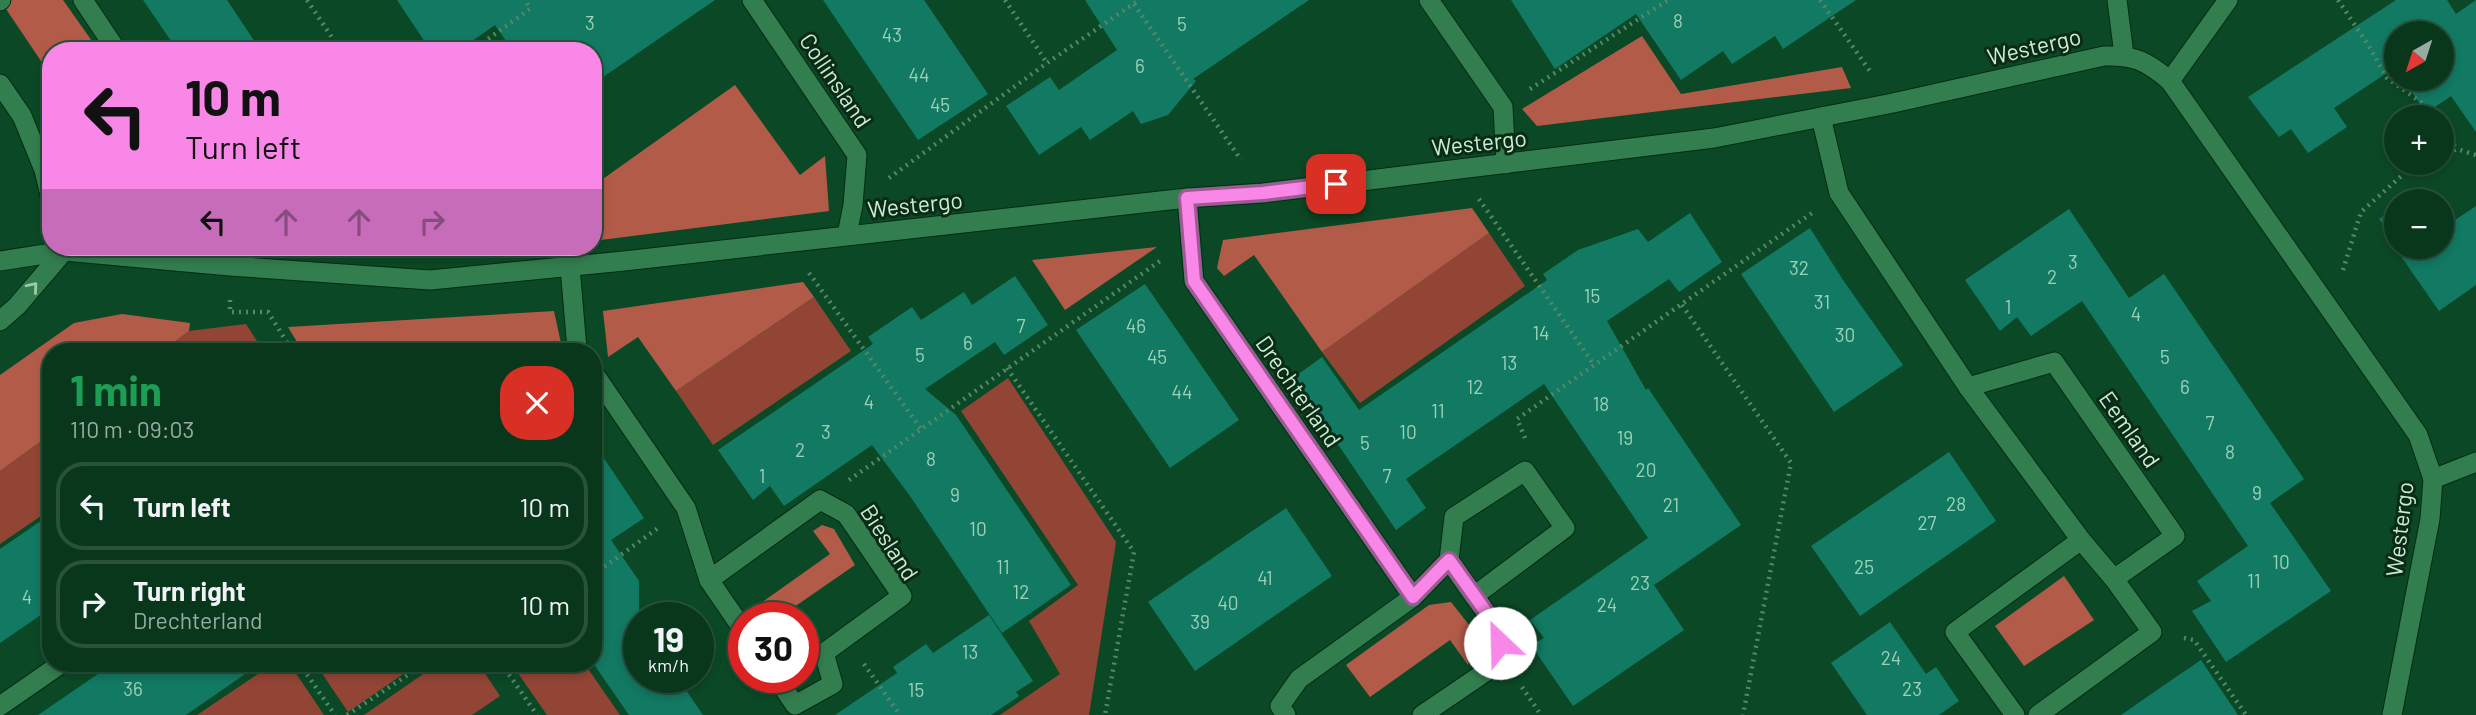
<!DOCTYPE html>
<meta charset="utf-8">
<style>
:root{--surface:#08371c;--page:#113f25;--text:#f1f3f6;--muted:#98aca3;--line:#29513b}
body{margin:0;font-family:Barlow,sans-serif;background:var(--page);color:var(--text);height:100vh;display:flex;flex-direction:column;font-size:26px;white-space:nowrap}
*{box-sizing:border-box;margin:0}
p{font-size:23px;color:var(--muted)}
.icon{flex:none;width:38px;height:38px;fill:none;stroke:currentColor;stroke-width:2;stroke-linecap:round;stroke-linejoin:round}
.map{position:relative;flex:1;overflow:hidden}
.panel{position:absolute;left:42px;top:343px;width:560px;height:329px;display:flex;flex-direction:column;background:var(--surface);border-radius:28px;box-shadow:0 4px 10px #0003,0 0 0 2px var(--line)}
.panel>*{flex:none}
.hud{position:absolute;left:42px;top:42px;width:560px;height:214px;border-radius:28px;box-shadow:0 4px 10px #0003,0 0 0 2px var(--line);background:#f987e8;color:#111;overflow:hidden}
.needle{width:46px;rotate:219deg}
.tools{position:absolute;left:2384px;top:21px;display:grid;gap:14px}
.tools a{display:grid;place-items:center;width:70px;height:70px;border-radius:50%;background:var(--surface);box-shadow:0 4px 10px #0003,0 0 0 2px var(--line);font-size:35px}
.speed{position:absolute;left:623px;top:602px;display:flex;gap:14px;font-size:35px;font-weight:700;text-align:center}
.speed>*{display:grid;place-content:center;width:91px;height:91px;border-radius:50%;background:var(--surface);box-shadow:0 4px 10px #0003,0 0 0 2px var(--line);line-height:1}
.speed small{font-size:18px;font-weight:400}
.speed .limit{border:10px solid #d22;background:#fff;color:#111}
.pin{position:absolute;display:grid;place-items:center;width:60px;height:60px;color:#fff;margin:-30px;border-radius:14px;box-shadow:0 4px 10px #0006}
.me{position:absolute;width:77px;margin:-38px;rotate:336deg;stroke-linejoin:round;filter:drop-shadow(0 0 5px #0008)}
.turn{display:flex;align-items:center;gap:24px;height:147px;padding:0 28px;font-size:32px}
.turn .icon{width:91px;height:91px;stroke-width:2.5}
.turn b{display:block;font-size:49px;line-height:60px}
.lanes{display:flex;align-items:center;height:66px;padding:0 28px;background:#0003;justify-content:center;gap:35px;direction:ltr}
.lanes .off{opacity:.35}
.round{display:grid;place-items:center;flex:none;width:74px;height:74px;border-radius:28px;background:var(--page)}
.overview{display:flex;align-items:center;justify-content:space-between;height:119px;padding:0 28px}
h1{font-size:42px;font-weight:700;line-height:52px;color:#1e9e55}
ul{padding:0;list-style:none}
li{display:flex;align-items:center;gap:21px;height:88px;margin:0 14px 10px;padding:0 14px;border:4px solid var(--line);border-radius:28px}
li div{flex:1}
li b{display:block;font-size:26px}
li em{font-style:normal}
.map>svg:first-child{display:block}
</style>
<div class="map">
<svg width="2476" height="715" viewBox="0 0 2476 715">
<rect width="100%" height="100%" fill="#0b4926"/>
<g fill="#934535">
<polygon points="1489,233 1525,286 1360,403 1322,352"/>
<polygon points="814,297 851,351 713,445 676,391"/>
<polygon points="246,324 264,352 161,352 189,331"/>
<polygon points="1008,378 1116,542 1089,715 1000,715 1060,674 1029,621 1078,585 961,411"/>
<polygon points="51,434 51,509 0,544 0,471"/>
<polygon points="274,663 289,663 324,715 197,715"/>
<polygon points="315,663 419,663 348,712"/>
<polygon points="439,663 478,663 500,696 472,715 364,715"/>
<polygon points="511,663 584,663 620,715 547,715"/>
</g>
<g fill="#b35b49">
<polygon points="0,0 63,0 99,51 51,51 51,76"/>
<polygon points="1642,36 1681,94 1842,67 1851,88 1537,126 1522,109"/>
<polygon points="735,85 800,175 825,156 829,211 593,241 593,186"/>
<polygon points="1472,208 1489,233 1322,352 1254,255 1224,276 1217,268 1223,240"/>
<polygon points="1157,247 1065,310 1032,260"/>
<polygon points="803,282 814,297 676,391 638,337 608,357 603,311"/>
<polygon points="554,311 562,348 557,352 303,352 288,327"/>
<polygon points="122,314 190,323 189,331 161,352 51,352 51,434 0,471 0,375 74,323"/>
<polygon points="822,525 834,529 855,565 784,614 786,618 760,618 754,608 830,554 813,531"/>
<polygon points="2064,576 2094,620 2024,666 1995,626"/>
<polygon points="1451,602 1477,635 1468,665 1450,640 1370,697 1346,665 1429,605"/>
</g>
<g fill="#127963">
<polygon points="143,0 227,0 261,51 178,51"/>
<polygon points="397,0 715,0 593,84 593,51 513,51 495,25 458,51 431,51"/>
<polygon points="823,0 924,0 988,94 918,140"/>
<polygon points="1085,0 1309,0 1193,79 1196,81 1168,115 1141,124 1133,111 1090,140 1081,127 1039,155 1006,106 1050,77 1059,90 1117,50"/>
<polygon points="1511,0 1856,0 1783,49 1775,36 1732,64 1723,51 1681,80 1636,14 1555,69"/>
<polygon points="2396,0 2447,0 2456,14 2476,0 2476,132 2451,96 2426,113 2403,79 2441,79 2441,33 2396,33 2396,67 2334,108 2347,127 2308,153 2291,129 2279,137 2248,97"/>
<polygon points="2424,187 2433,201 2404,201"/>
<polygon points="2476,206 2476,285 2439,311 2398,252 2401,250 2399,247 2441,247 2441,213 2449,224"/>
<polygon points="2396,207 2396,242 2379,219"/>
<polygon points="2069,209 2129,298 2164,274 2304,479 2270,503 2331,591 2226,662 2192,611 2211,601 2197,581 2248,546 2082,301 2031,336 2017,317 2000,331 1965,280"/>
<polygon points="1690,213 1722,262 1679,292 1669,279 1607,321 1646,390 1648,388 1741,525 1654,585 1684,630 1573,706 1531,645 1544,638 1530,620 1648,538 1544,384 1406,479 1426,508 1396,530 1293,378 1322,357 1359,410 1547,280 1543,274 1578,250 1638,229 1648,242"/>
<polygon points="1810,228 1843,280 1903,365 1834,412 1741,274"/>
<polygon points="1015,276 1048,325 1004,355 995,342 925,389 956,415 1071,585 1002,633 910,496 872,445 784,506 770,486 753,500 718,450 873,344 868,337 912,307 921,320 964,292 972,305"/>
<polygon points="1145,284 1239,420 1170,468 1076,330"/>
<polygon points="593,442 644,518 611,540 639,581 639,677 677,677 703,715 629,715 593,663"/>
<polygon points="1949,452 1996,521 1860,616 1811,546"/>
<polygon points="1286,508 1332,576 1195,671 1148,602"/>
<polygon points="51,514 51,608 0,643 0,549"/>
<polygon points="989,615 1033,681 1016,692 1019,696 991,715 835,715 897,673 893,667 926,644 933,653"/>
<polygon points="1890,622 1926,674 1936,667 1959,701 1939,715 1867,715 1831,663"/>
<polygon points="2201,660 2238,715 2121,715 2173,679"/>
<polygon points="114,663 261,663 186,715 38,715"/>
</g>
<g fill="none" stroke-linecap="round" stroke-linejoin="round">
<g stroke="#022c14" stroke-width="21">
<g id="service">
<polyline points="83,0 117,51"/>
<polyline points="0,1 1,0"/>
</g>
</g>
<g stroke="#022c14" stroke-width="21">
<g id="minor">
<polyline points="752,0 857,155 853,205 847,235"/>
<polyline points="1429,0 1503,107 1506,164"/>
<polyline points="2117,0 2124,55"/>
<polyline points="2170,81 2228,0"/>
<polyline points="0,84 22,116 44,170 51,199"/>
<polyline points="1821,117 1839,193 1968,387 2081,540 1955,632 2015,715"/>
<polyline points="1187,198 1194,281 1413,597"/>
<polyline points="570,267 577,349 579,352"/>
<polyline points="593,372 686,508 709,580 744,631"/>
<polyline points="1968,387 2054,362 2175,536 2114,579 2152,632 2038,715"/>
<polyline points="2433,479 2476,462"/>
<polyline points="2081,540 2114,579"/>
<polyline points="1449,560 1474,596"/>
<polyline points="709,580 820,500 846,514 902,596 824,653 833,684 795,705 776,677"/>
<polyline points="0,706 62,663"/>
<polyline points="1286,715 1280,706 1299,679 1413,597 1449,560 1454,517 1525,471 1565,528 1474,596 1496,626 1503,660 1422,715"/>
</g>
</g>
<g stroke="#022c14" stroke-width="21">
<g id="tertiary">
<path d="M0 261 64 251 230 266 430 280 624 261 1187 198 1263 193 1714 138 1893 103 2104 56C2134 55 2147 61 2170 81L2418 435 2433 479 2430 519 2392 715"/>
<polyline points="0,321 17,306 64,251"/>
</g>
</g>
<g stroke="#548868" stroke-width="4.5" stroke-dasharray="2 5" stroke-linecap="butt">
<polyline points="307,0 341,51"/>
<polyline points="1005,0 1047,63"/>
<polyline points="1820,0 1872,74"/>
<polyline points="2338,0 2367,43 2387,78 2425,105 2434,117"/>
<polyline points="1134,4 1241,160"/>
<polyline points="471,51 530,9 525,0"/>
<polyline points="1530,89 1668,0"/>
<polyline points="2441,128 2457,149"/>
<polyline points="2441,156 2457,149 2476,155"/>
<polyline points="889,178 1047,63 1139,0"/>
<polyline points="1479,199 1594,365"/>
<polyline points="593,216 602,229"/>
<polyline points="2343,270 2361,212 2408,170 2425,163"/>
<polyline points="809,273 921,429"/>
<polyline points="230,300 230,312 268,312 293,352"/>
<polyline points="1682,305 1791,463 1743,715"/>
<polyline points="1007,368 1134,552 1105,715"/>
<polyline points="1525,438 1517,419 1812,213"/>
<polyline points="849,480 1160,261"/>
<polyline points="593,575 658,528"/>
<polyline points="2184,638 2194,640 2246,715"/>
<polyline points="299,663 335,715"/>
<polyline points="501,663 537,715"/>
<polyline points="864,664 900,715"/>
<polyline points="1522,687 1541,715"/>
<polyline points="347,715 426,663"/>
</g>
<use href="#service" stroke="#337e4f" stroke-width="19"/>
<use href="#minor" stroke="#337e4f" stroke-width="19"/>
<use href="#tertiary" stroke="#337e4f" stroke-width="19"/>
</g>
<defs><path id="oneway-chevron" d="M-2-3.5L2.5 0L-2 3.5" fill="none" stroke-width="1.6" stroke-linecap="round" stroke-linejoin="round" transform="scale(1.75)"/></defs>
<use stroke="#9cccab" href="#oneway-chevron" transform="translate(33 287) rotate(-50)"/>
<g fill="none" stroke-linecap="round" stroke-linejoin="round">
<g stroke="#a25897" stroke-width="18">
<polyline id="route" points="1336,184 1263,193 1187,198 1194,281 1413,597 1449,560 1496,626 1500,643"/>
</g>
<use href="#route" stroke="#f987e8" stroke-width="12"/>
</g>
<g text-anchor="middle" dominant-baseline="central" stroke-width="6" stroke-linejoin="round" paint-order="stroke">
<g font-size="19" fill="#9bd1b7">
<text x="1678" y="20">8</text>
<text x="590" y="22">3</text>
<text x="1182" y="23">5</text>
<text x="892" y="34">43</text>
<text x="1140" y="65">6</text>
<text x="919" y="74">44</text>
<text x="940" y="104">45</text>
<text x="2073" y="261">3</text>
<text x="1799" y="267">32</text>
<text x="2052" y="276">2</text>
<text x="1592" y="295">15</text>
<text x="1822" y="301">31</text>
<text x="2008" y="306">1</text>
<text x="2136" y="313">4</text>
<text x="1021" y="325">7</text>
<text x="1136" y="325">46</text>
<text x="1541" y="332">14</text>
<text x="1845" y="334">30</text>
<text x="968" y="342">6</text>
<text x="920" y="354">5</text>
<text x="1157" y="356">45</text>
<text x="2165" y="356">5</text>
<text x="1509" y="362">13</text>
<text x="1475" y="386">12</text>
<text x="2185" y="386">6</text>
<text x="1182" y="391">44</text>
<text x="869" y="401">4</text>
<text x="1601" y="403">18</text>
<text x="1438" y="410">11</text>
<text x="2210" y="422">7</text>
<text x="826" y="431">3</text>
<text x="1408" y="431">10</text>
<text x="1625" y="437">19</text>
<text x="1365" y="442">5</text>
<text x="800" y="449">2</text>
<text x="2230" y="451">8</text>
<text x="931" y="458">8</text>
<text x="1646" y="469">20</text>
<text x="762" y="475">1</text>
<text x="1387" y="475">7</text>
<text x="2257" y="492">9</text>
<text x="955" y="494">9</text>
<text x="1956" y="503">28</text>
<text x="1671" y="504">21</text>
<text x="1927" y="522">27</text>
<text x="978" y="528">10</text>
<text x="2281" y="561">10</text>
<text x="1003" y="566">11</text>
<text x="1864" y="566">25</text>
<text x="1265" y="577">41</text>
<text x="2254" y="580">11</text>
<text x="1640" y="582">23</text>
<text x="1021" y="591">12</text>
<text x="27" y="596">4</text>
<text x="1228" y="602">40</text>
<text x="1607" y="604">24</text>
<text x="1200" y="621">39</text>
<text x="970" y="651">13</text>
<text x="1891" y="657">24</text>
<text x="133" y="688">36</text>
<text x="1912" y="688">23</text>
<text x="916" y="689">15</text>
</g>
<g font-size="23" fill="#c9eed3" stroke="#0b2b17">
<text transform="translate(2034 46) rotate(-13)">Westergo</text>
<text transform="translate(836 80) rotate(56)">Collinsland</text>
<text transform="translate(1479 142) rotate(-6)">Westergo</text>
<text transform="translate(915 204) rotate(-6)">Westergo</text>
<text transform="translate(1299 391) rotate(55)">Drechterland</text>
<text transform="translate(2130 429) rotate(55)">Eemland</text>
<text transform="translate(2399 529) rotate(-83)">Westergo</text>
<text transform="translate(890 542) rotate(57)">Biesland</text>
</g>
</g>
</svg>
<div class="tools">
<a><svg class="needle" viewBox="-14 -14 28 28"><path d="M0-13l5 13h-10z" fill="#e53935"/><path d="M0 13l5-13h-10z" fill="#98aca3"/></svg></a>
<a>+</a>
<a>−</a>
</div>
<div class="speed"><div>19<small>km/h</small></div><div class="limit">30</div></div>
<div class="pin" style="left:1336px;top:184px;background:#d93025"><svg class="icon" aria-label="arrive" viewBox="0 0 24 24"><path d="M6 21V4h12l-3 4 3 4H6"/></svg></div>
<svg class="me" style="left:1500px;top:643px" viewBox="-20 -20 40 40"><circle r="19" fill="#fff"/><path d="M0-13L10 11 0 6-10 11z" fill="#f987e8"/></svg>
<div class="hud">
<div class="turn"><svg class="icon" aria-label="left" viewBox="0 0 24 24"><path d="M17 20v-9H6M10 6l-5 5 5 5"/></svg><div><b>10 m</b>Turn left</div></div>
<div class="lanes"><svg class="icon" aria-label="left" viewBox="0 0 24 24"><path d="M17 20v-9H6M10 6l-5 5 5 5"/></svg><svg class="icon off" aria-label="ahead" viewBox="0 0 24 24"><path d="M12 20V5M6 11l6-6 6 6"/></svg><svg class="icon off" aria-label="ahead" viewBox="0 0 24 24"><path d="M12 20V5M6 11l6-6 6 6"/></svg><svg class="icon off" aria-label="right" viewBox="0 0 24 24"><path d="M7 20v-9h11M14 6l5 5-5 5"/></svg></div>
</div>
<section class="panel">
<div class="overview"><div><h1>1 min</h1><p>110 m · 09:03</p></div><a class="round" style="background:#d93025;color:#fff"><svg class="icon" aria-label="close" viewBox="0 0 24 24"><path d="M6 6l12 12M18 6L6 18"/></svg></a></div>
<ul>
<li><svg class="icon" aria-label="left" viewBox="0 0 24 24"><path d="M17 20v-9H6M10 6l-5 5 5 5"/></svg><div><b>Turn left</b></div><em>10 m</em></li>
<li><svg class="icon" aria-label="right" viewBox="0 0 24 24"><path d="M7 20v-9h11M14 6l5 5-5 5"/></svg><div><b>Turn right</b><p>Drechterland</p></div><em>10 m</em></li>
</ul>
</section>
</div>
